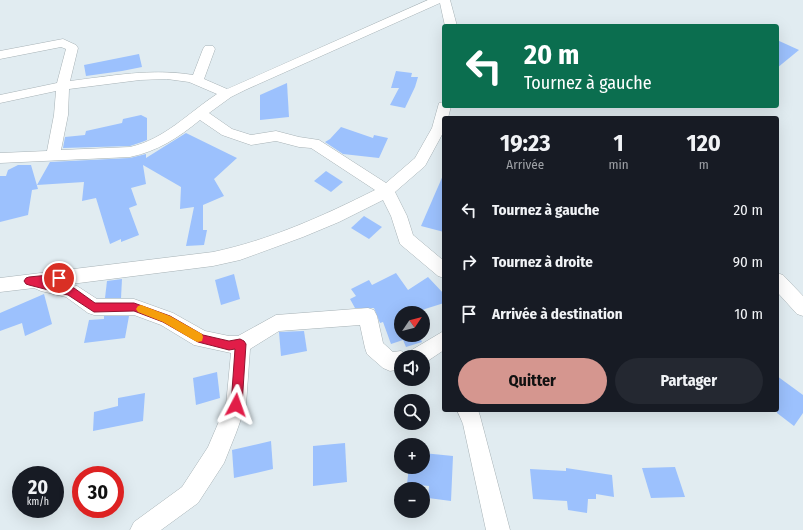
<!DOCTYPE html>
<html lang="fr">
<meta charset="utf-8">
<style>
:root{--surface:#171b24;--page:#242831;--text:#f1f3f6;--muted:#9ea1a6;--accent:#d5968f}
body{margin:0;font-family:"Fira Sans Condensed",sans-serif;background:var(--page);color:var(--text);height:100vh;display:flex;flex-direction:column;font-size:15px;white-space:nowrap}
*{box-sizing:border-box;margin:0}
p{font-size:13px;color:var(--muted)}
.icon{flex:none;width:22px;height:22px;fill:none;stroke:currentColor;stroke-width:2;stroke-linecap:round;stroke-linejoin:round}
.map{position:relative;flex:1;overflow:hidden}
.details{position:absolute;left:442px;top:116px;width:337px;height:296px;display:flex;flex-direction:column;background:var(--surface);border-radius:4px;box-shadow:0 4px 16px #0002}
.details>*{flex:none}
.hud{position:absolute;left:442px;top:24px;width:337px;height:84px;border-radius:4px;box-shadow:0 4px 16px #0002;background:#0b6e4f;color:#fff;overflow:hidden}
.needle{width:26px;rotate:55deg}
.controls{position:absolute;left:394px;top:306px;display:grid;gap:8px}
.controls a{display:grid;place-items:center;width:36px;height:36px;border-radius:50%;background:var(--surface);box-shadow:0 4px 16px #0002;font-size:20px}
.speed{position:absolute;left:12px;top:466px;display:flex;gap:8px;font-size:20px;font-weight:700;text-align:center}
.speed>*{display:grid;place-content:center;width:52px;height:52px;border-radius:50%;background:var(--surface);box-shadow:0 4px 16px #0002;line-height:1}
.speed small{font-size:10px;font-weight:400}
.speed .limit{border:6px solid #d22;background:#fff;color:#111}
.pin{position:absolute;display:grid;place-items:center;width:34px;height:34px;color:#fff;margin:-17px;border:2px solid #fff;border-radius:50%;box-shadow:0 1px 4px #0007}
.me{position:absolute;width:44px;margin:-22px;rotate:4deg;stroke-linejoin:round;filter:drop-shadow(0 0 3px #0008)}
.turn{display:flex;align-items:center;gap:14px;height:84px;padding:0 16px;font-size:18px}
.turn .icon{width:52px;height:52px;stroke-width:2.5}
.turn b{display:block;font-size:28px;line-height:34px}
.eta{display:flex;justify-content:space-evenly;align-items:center;height:68px;text-align:center}
.eta b{font-size:24px;font-weight:700;line-height:28px}
.action{display:flex;gap:8px;margin-top:auto;padding:8px 16px}
.action a{flex:1;height:46px;border-radius:24px;background:var(--accent);color:#111;font-size:16px;font-weight:700;line-height:46px;text-align:center}
.action a+a{background:var(--page);color:var(--text)}
ul{padding:0;list-style:none}
li{display:flex;align-items:center;gap:12px;height:52px;padding:0 16px}
li div{flex:1}
li b{display:block;font-size:15px}
li em{font-style:normal}
.map>svg:first-child{display:block}
</style>
<div class="map">
<svg width="803" height="530" viewBox="0 0 803 530">
<rect width="100%" height="100%" fill="#e1ecf1"/>
<g fill="#9cc1fd">
<polygon points="777,40 799,50 777,68"/>
<polygon points="139,54 142,67 122,71 86,76 84,65"/>
<polygon points="396,71 412,73 411,77 418,77 415,87 405,108 390,105 399,88 391,88"/>
<polygon points="287,83 289,117 260,120 260,95"/>
<polygon points="141,115 147,118 147,140 142,142 130,146 63,148 65,137 85,135 86,131 122,123 123,119"/>
<polygon points="341,127 373,138 374,135 388,138 379,158 343,154 325,142 330,139"/>
<polygon points="186,133 237,158 214,179 224,196 203,205 203,230 207,230 204,245 186,246 194,207 180,209 181,187 143,165 146,184 131,188 137,205 129,208 139,235 121,242 121,239 110,244 96,198 82,201 84,182 37,185 50,162 130,158 146,154 146,158"/>
<polygon points="18,165 31,165 38,189 32,190 28,215 0,222 0,176 6,176 8,170"/>
<polygon points="326,171 343,182 331,192 314,181"/>
<polygon points="444,173 444,232 421,226"/>
<polygon points="364,216 382,227 369,239 351,228"/>
<polygon points="396,273 408,290 428,277 444,294 444,303 425,309 419,313 401,313 401,335 419,335 422,342 406,347 403,340 391,344 383,322 380,323 374,308 355,308 350,299 356,296 351,289 369,280 372,285"/>
<polygon points="234,274 240,299 221,305 215,280"/>
<polygon points="122,279 121,298 105,298 107,281"/>
<polygon points="44,294 52,324 25,336 22,323 0,331 0,313"/>
<polygon points="104,316 129,316 125,338 84,343 89,320 104,319"/>
<polygon points="304,331 307,351 281,356 279,332"/>
<polygon points="217,372 220,398 196,405 193,378"/>
<polygon points="777,376 803,395 803,413 794,426 777,413"/>
<polygon points="145,393 143,421 93,431 94,412 118,406 118,398"/>
<polygon points="271,441 273,469 234,478 232,450"/>
<polygon points="345,443 347,482 313,486 313,446"/>
<polygon points="423,453 453,456 451,501 428,498 429,486 407,484 409,467 423,467"/>
<polygon points="675,467 685,497 651,498 642,468"/>
<polygon points="566,468 612,475 614,497 596,494 596,499 588,499 587,513 568,510 567,501 533,499 530,469 566,471"/>
</g>
<g fill="none" stroke-linecap="round" stroke-linejoin="round">
<g stroke="#a7b2b6" stroke-width="1">
<g id="street">
<path d="M428 0H450L457 26H445L440 3 245 90 231 97 209 113 232 129 251 135 276 131 299 137 319 140 386 183 415 158 432 128 439 103 444 102V106H451L448 118H444V131L425 166 395 192 407 216 413 235 444 261V278L438 276 400 244 391 216 383 200 339 222 303 237 240 260 213 266 71 284 77 286 97 299H134L173 313 205 331 229 336H238L276 315 368 308 374 310 377 316 383 343 393 352 401 351 408 355 410 351 442 332 444 333V350L423 364V357H401V369L390 371 383 368 367 354 365 348 360 325 279 331 250 349 246 405 236 433 224 463 198 503 161 530H130L134 522 182 487 208 447 226 405 231 353 194 345 161 325 134 315H94L88 313 66 297 41 291 34 288 0 292V278L213 252C270 240 323 216 375 190L311 148 299 147 276 141 251 145 222 135 200 120C178 138 158 151 130 157L0 163V153L47 151 54 115 56 91 0 103V95L57 83 66 49 61 47 0 59V51L63 39 76 45 78 48 70 81C111 76 152 68 193 75L203 49 205 46H213L215 49 204 79 227 89ZM167 79 189 82 217 94C188 113 165 139 130 147L61 150 68 115 69 89 140 80Z"/>
<polygon points="777,273 783,275 803,296 803,316 797,314 777,292"/>
<polygon points="457,410 478,410 480,416 510,530 486,530 463,424"/>
</g>
</g>
<use href="#street" fill="#fff" fill-rule="evenodd"/>
</g>
<polygon fill="#e11d48" stroke="#92132f" points="59,274 63,275 64,278 63,281 51,283 74,288 95,303 134,303 170,316 203,335 229,341 240,339 244,341 246,344 242,405 240,409 236,411 232,409 231,405 235,349 229,350 198,342 163,322 134,311 94,312 68,295 29,285 26,284 24,281 26,278 29,277"/>
<polygon fill="#f59e0b" points="141,305 170,316 202,334 203,337 202,341 198,342 195,341 163,322 138,312 136,309 138,306"/>
</svg>
<div class="controls">
<a><svg class="needle" viewBox="-14 -14 28 28"><path d="M0-13l5 13h-10z" fill="#e53935"/><path d="M0 13l5-13h-10z" fill="#9ea1a6"/></svg></a>
<a><svg class="icon" aria-label="sound" viewBox="0 0 24 24"><path d="M4 9h4l5-4v14l-5-4H4zM17 9q2 3 0 6"/></svg></a>
<a><svg class="icon" aria-label="search" viewBox="0 0 24 24"><circle cx="10" cy="10" r="6"/><path d="M15 15l6 6"/></svg></a>
<a>+</a>
<a>−</a>
</div>
<div class="speed"><div>20<small>km/h</small></div><div class="limit">30</div></div>
<div class="pin" style="left:59px;top:278px;background:#d93025"><svg class="icon" aria-label="arrive" viewBox="0 0 24 24"><path d="M6 21V4h12l-3 4 3 4H6"/></svg></div>
<svg class="me" style="left:236px;top:405px" viewBox="-20 -20 40 40"><path d="M0-17L14 15 0 8-14 15z" fill="#e11d48" stroke="#fff" stroke-width="4"/></svg>
<div class="hud">
<div class="turn"><svg class="icon" aria-label="left" viewBox="0 0 24 24"><path d="M17 20v-9H6M10 6l-5 5 5 5"/></svg><div><b>20 m</b>Tournez à gauche</div></div>
</div>
<section class="details">
<div class="eta">
<div><b>19:23</b><p>Arrivée</p></div>
<div><b>1</b><p>min</p></div>
<div><b>120</b><p>m</p></div>
</div>
<ul>
<li><svg class="icon" aria-label="left" viewBox="0 0 24 24"><path d="M17 20v-9H6M10 6l-5 5 5 5"/></svg><div><b>Tournez à gauche</b></div><em>20 m</em></li>
<li><svg class="icon" aria-label="right" viewBox="0 0 24 24"><path d="M7 20v-9h11M14 6l5 5-5 5"/></svg><div><b>Tournez à droite</b></div><em>90 m</em></li>
<li><svg class="icon" aria-label="arrive" viewBox="0 0 24 24"><path d="M6 21V4h12l-3 4 3 4H6"/></svg><div><b>Arrivée à destination</b></div><em>10 m</em></li>
</ul>
<div class="action"><a>Quitter</a><a>Partager</a></div>
</section>
</div>
